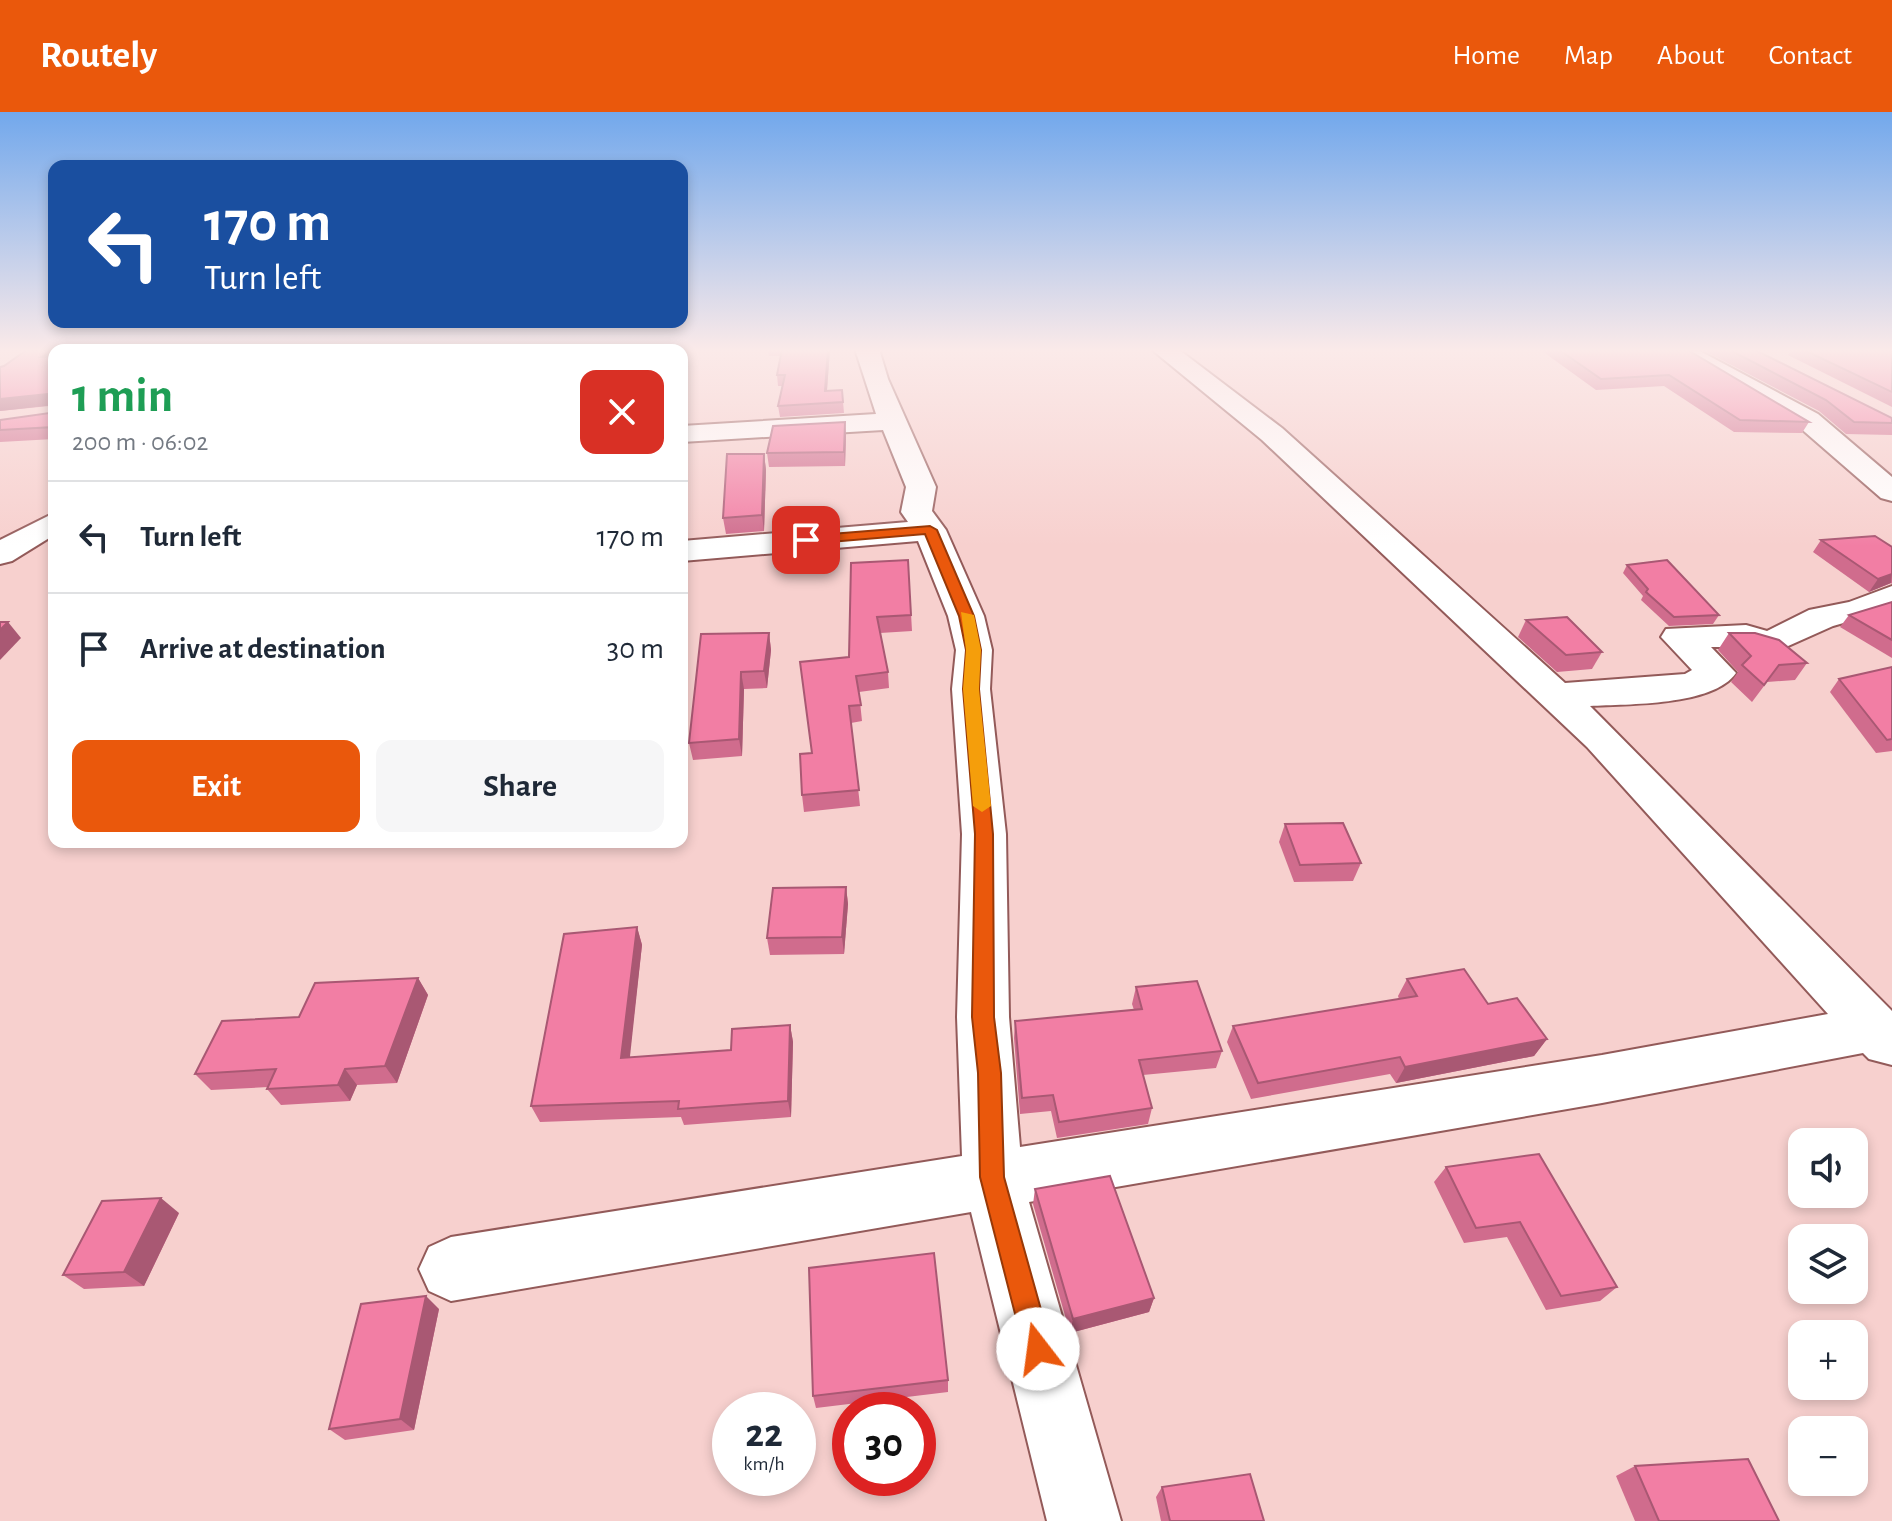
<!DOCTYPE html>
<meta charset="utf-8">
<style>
:root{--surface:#fff;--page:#f6f6f7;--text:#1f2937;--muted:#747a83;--line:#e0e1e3;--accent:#ea580c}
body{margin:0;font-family:"Alegreya Sans",sans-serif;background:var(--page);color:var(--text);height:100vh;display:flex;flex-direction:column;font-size:30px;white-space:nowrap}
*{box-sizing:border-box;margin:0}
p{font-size:26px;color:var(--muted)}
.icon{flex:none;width:44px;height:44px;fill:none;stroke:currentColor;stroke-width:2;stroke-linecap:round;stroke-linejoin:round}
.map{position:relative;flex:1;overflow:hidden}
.panel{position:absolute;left:48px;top:232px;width:640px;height:504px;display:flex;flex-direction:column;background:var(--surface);border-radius:16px;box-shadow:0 4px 12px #0003}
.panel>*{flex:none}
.guide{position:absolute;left:48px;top:48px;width:640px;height:168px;border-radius:16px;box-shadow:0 4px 12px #0003;background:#1a4fa0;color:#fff;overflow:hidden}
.tools{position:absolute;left:1788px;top:1016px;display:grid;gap:16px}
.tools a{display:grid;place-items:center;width:80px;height:80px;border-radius:16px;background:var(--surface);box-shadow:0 4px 12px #0003;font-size:40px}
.speed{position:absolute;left:712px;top:1280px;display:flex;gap:16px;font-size:40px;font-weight:700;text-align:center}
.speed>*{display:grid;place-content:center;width:104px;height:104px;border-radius:50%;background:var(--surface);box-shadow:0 4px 12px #0003;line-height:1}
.speed small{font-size:20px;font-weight:400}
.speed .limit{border:12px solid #d22;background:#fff;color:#111}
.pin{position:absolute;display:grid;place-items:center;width:68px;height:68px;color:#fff;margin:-34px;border-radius:16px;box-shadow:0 4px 12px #0006}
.me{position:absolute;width:88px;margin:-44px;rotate:345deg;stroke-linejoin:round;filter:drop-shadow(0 0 6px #0008)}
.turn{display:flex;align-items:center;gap:28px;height:168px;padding:0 24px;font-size:36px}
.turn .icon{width:104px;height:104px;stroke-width:2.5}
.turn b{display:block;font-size:56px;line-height:68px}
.round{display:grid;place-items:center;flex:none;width:84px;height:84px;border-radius:16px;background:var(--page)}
.headline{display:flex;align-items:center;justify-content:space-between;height:136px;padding:0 24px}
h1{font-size:48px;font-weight:700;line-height:60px;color:#1e9e55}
.primary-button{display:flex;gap:16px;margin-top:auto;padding:16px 24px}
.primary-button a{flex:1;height:92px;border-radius:16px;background:var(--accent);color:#fff;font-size:32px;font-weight:700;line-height:92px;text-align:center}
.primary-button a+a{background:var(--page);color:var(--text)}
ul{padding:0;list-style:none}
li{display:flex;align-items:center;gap:24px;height:112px;padding:0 24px;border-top:2px solid var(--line)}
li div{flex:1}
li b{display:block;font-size:30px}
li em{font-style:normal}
header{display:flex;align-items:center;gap:48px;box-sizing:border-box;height:112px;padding:0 40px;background:var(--accent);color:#fff}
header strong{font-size:38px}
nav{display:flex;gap:44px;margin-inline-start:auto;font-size:28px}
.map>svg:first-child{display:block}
</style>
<header>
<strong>Routely</strong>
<nav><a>Home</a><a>Map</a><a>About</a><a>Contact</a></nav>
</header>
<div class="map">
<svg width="1892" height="1409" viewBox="0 0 1892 1409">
<rect width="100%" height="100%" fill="#f7d0ce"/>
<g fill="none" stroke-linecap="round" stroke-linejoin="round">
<g stroke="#935a59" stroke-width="4">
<g id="minor">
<path d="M855 237H879L888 267 936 375 932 399 946 418 984 504 992 538 990 577 1006 722 1009 905 1020 1035 1602 943 1828 902 1587 635 1262 328 1151 237H1178L1282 316 1565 571 1685 562 1692 558 1661 525 1666 517 1746 513 1767 519 1809 498 1849 490 1892 474V497L1833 514 1770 542 1744 535H1711L1736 561C1713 594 1628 592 1590 594L1892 899V953L1869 947 1863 941 1602 991 1029 1090 1121 1409H1047L971 1100 451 1189 429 1179 419 1157 429 1135 451 1125 962 1044 957 905 962 722 952 577 956 538 948 504 918 429 682 449V429L908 410 901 400 906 375 883 318 682 330V314L876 302Z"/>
<polygon points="1667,237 1696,237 1818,302 1892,365 1892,389 1881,386 1798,314"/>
<polygon points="54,401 54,423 12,449 0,452 0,428"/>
</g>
</g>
<use href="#minor" fill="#fff" fill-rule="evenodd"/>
</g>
<g fill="#d06c8d">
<polygon points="28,237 58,237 59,238 54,238 54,327 0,330 0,308 50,301 49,294 0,299 0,255 4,254"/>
<polygon points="768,237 830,237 827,279 842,278 844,301 780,305 778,294 782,274 778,274 777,263 781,244 769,244"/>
<polygon points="1543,237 1686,237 1809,310 1802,321 1734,320 1664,274 1596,278 1542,239"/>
<polygon points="1701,237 1753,237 1892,306 1892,323 1846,322 1819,299"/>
<polygon points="1792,237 1887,237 1892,240 1892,295 1788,243"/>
<polygon points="846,323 845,354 769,355 767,341"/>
<polygon points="764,342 766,358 764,419 726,422 723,406"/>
<polygon points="1821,428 1892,435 1892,472 1891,471 1869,480 1813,440"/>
<polygon points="908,448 912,519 880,521 888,560 889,576 859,580 862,609 851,611 860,694 804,700 802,683 812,641 849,545"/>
<polygon points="1627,453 1719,503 1713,512 1669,514 1641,488 1643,484 1623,461"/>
<polygon points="1892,490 1892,546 1840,515 1849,503"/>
<polygon points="1526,508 1602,540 1592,557 1557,560 1518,525"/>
<polygon points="769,521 771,538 767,576 744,577 742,644 693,648 689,631"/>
<polygon points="1729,521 1807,551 1795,568 1767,570 1752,590 1731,570 1738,560 1718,538"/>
<polygon points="1892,555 1892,639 1876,641 1830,580 1839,567"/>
<polygon points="1285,712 1361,751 1353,769 1294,770 1279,730"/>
<polygon points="846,775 848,792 844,842 770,843 767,826"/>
<polygon points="637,815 642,833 629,946 731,938 790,913 793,930 791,1005 684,1013 681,1005 540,1010 531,994"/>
<polygon points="418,866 428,883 397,971 357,973 350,989 281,993 267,977 268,975 211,978 195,962 299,905"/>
<polygon points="1407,867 1488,892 1547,927 1534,944 1396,971 1390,962 1251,987 1227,930 1233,914 1399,887 1398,884"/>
<polygon points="1136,875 1222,939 1216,956 1143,963 1152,996 1148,1012 1057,1026 1051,999 1020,1002 1014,926 1015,909 1134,898 1132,892"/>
<polygon points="1446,1055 1617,1175 1600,1189 1546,1198 1507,1125 1464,1131 1434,1070"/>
<polygon points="1035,1077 1154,1186 1149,1200 1070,1221 1033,1092"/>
<polygon points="179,1101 144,1174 84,1177 63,1163"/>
<polygon points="439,1197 414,1318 345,1328 329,1317"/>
<polygon points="948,1268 948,1280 816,1296 813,1284"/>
<polygon points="1635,1354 1779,1409 1635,1409 1616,1364"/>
<polygon points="1162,1375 1264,1409 1161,1409 1156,1385"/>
</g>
<g fill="#a95873">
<polygon points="53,237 58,237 59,238 54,238 54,251 41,245"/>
<polygon points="828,237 830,237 826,290 825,279"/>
<polygon points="47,282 54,293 0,299 0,287"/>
<polygon points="845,310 846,323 845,354 844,340"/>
<polygon points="764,342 766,358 764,419 762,403"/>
<polygon points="1892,462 1891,471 1869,480 1878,467"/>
<polygon points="8,510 21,526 0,548 0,518"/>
<polygon points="769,521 771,538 767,576 764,559"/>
<polygon points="741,560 744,577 742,644 739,627"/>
<polygon points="846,775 848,792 844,842 842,825"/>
<polygon points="637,815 642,833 628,963 621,946"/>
<polygon points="418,866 428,883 397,971 385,954"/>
<polygon points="790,913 793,930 791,1005 788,989"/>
<polygon points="1547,927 1534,944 1396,971 1405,955"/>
<polygon points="345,957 357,973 350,989 338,973"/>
<polygon points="161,1086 179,1101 144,1174 124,1160"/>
<polygon points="426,1184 439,1197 414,1318 400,1307"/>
<polygon points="1154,1186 1149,1200 1070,1221 1073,1207"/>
</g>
<g fill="#f27ea4" stroke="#a95873" stroke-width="2">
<polygon points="28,237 53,237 41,245 54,244 54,315 0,318 0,308 50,301 47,282 0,287 0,255 4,254"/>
<polygon points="176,237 545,237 544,238 174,238"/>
<polygon points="782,237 828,237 825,279 842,278 843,290 778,294 785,263 777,263"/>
<polygon points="1558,237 1686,237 1809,310 1740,308 1669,263 1601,267"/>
<polygon points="1728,237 1753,237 1892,306 1892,311 1854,310 1826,288"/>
<polygon points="1802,237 1887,237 1892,240 1892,280"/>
<polygon points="845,310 844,340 767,341 773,314"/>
<polygon points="727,342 764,342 762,403 723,406"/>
<polygon points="1875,424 1892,435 1892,462 1878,467 1821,428"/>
<polygon points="908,448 911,503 877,505 888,560 856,564 861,593 849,594 859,678 802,683 800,642 812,641 800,550 849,545 851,451"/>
<polygon points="1667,448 1719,503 1674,505 1646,480 1648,477 1627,453"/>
<polygon points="1892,490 1892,528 1849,503"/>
<polygon points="1567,505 1602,540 1566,543 1526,508"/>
<polygon points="0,510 8,510 0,518"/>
<polygon points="769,521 764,559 741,560 739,627 689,631 701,522"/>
<polygon points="1729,521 1755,521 1779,528 1807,551 1779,553 1764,573 1742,553 1751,544"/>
<polygon points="1892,555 1892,627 1887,628 1839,567"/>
<polygon points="1343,711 1361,751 1300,753 1285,712"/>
<polygon points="846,775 842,825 767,826 773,776"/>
<polygon points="637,815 621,946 731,938 732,917 790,913 788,989 678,997 679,989 531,994 564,822"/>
<polygon points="1464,857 1488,892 1517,886 1547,927 1405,955 1400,945 1258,971 1233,914 1417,884 1407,867"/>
<polygon points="418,866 385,954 345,957 338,973 267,977 276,957 195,962 222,909 299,905 315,871"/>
<polygon points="1197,869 1222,939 1139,948 1152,996 1059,1010 1053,983 1022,986 1015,909 1142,897 1136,875"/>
<polygon points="1539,1042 1617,1175 1561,1184 1520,1110 1476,1116 1446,1055"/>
<polygon points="1110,1064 1154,1186 1073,1207 1035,1077"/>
<polygon points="161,1086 124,1160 63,1163 102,1089"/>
<polygon points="934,1141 948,1268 813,1284 809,1156"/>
<polygon points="426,1184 400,1307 329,1317 361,1192"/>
<polygon points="1748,1347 1779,1409 1659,1409 1635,1354"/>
<polygon points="1250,1362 1264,1409 1170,1409 1162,1375"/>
</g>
<linearGradient id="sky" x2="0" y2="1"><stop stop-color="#72a8ec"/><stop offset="0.55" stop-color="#fbeae9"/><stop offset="1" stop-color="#fbeae9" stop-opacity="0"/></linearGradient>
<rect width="1892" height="434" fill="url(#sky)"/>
<polygon fill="#ea580c" stroke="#983908" stroke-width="2" points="930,414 937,418 974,504 981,538 979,577 993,722 994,905 1001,961 1004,1065 1052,1237 1048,1247 1038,1251 1028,1247 1024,1237 980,1065 978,961 972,905 975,722 963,577 966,538 959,504 925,422 806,432 799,428 806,424"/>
<polygon fill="#f59e0b" points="961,500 974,503 981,538 979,577 991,694 982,700 973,694 963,577 966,538"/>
</svg>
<div class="tools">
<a><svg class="icon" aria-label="sound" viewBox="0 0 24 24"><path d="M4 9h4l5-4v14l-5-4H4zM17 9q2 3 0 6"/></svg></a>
<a><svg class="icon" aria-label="layers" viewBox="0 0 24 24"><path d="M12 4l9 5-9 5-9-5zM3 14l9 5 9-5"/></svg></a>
<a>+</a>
<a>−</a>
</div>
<div class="speed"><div>22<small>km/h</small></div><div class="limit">30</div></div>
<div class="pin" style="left:806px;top:428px;background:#d93025"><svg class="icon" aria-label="arrive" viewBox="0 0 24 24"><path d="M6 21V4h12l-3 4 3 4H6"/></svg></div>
<svg class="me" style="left:1038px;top:1237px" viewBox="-20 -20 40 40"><circle r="19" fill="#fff"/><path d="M0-13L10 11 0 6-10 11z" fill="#ea580c"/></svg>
<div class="guide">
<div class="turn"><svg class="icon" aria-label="left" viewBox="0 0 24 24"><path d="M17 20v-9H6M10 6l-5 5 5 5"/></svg><div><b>170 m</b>Turn left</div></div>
</div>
<section class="panel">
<div class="headline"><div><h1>1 min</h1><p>200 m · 06:02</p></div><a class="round" style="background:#d93025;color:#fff"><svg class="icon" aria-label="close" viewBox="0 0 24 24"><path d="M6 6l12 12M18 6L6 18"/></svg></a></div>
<ul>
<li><svg class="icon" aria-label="left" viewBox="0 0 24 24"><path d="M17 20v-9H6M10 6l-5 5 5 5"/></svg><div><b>Turn left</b></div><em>170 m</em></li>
<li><svg class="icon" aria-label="arrive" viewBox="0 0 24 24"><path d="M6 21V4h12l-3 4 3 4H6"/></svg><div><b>Arrive at destination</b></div><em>30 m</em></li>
</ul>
<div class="primary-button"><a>Exit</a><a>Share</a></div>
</section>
</div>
